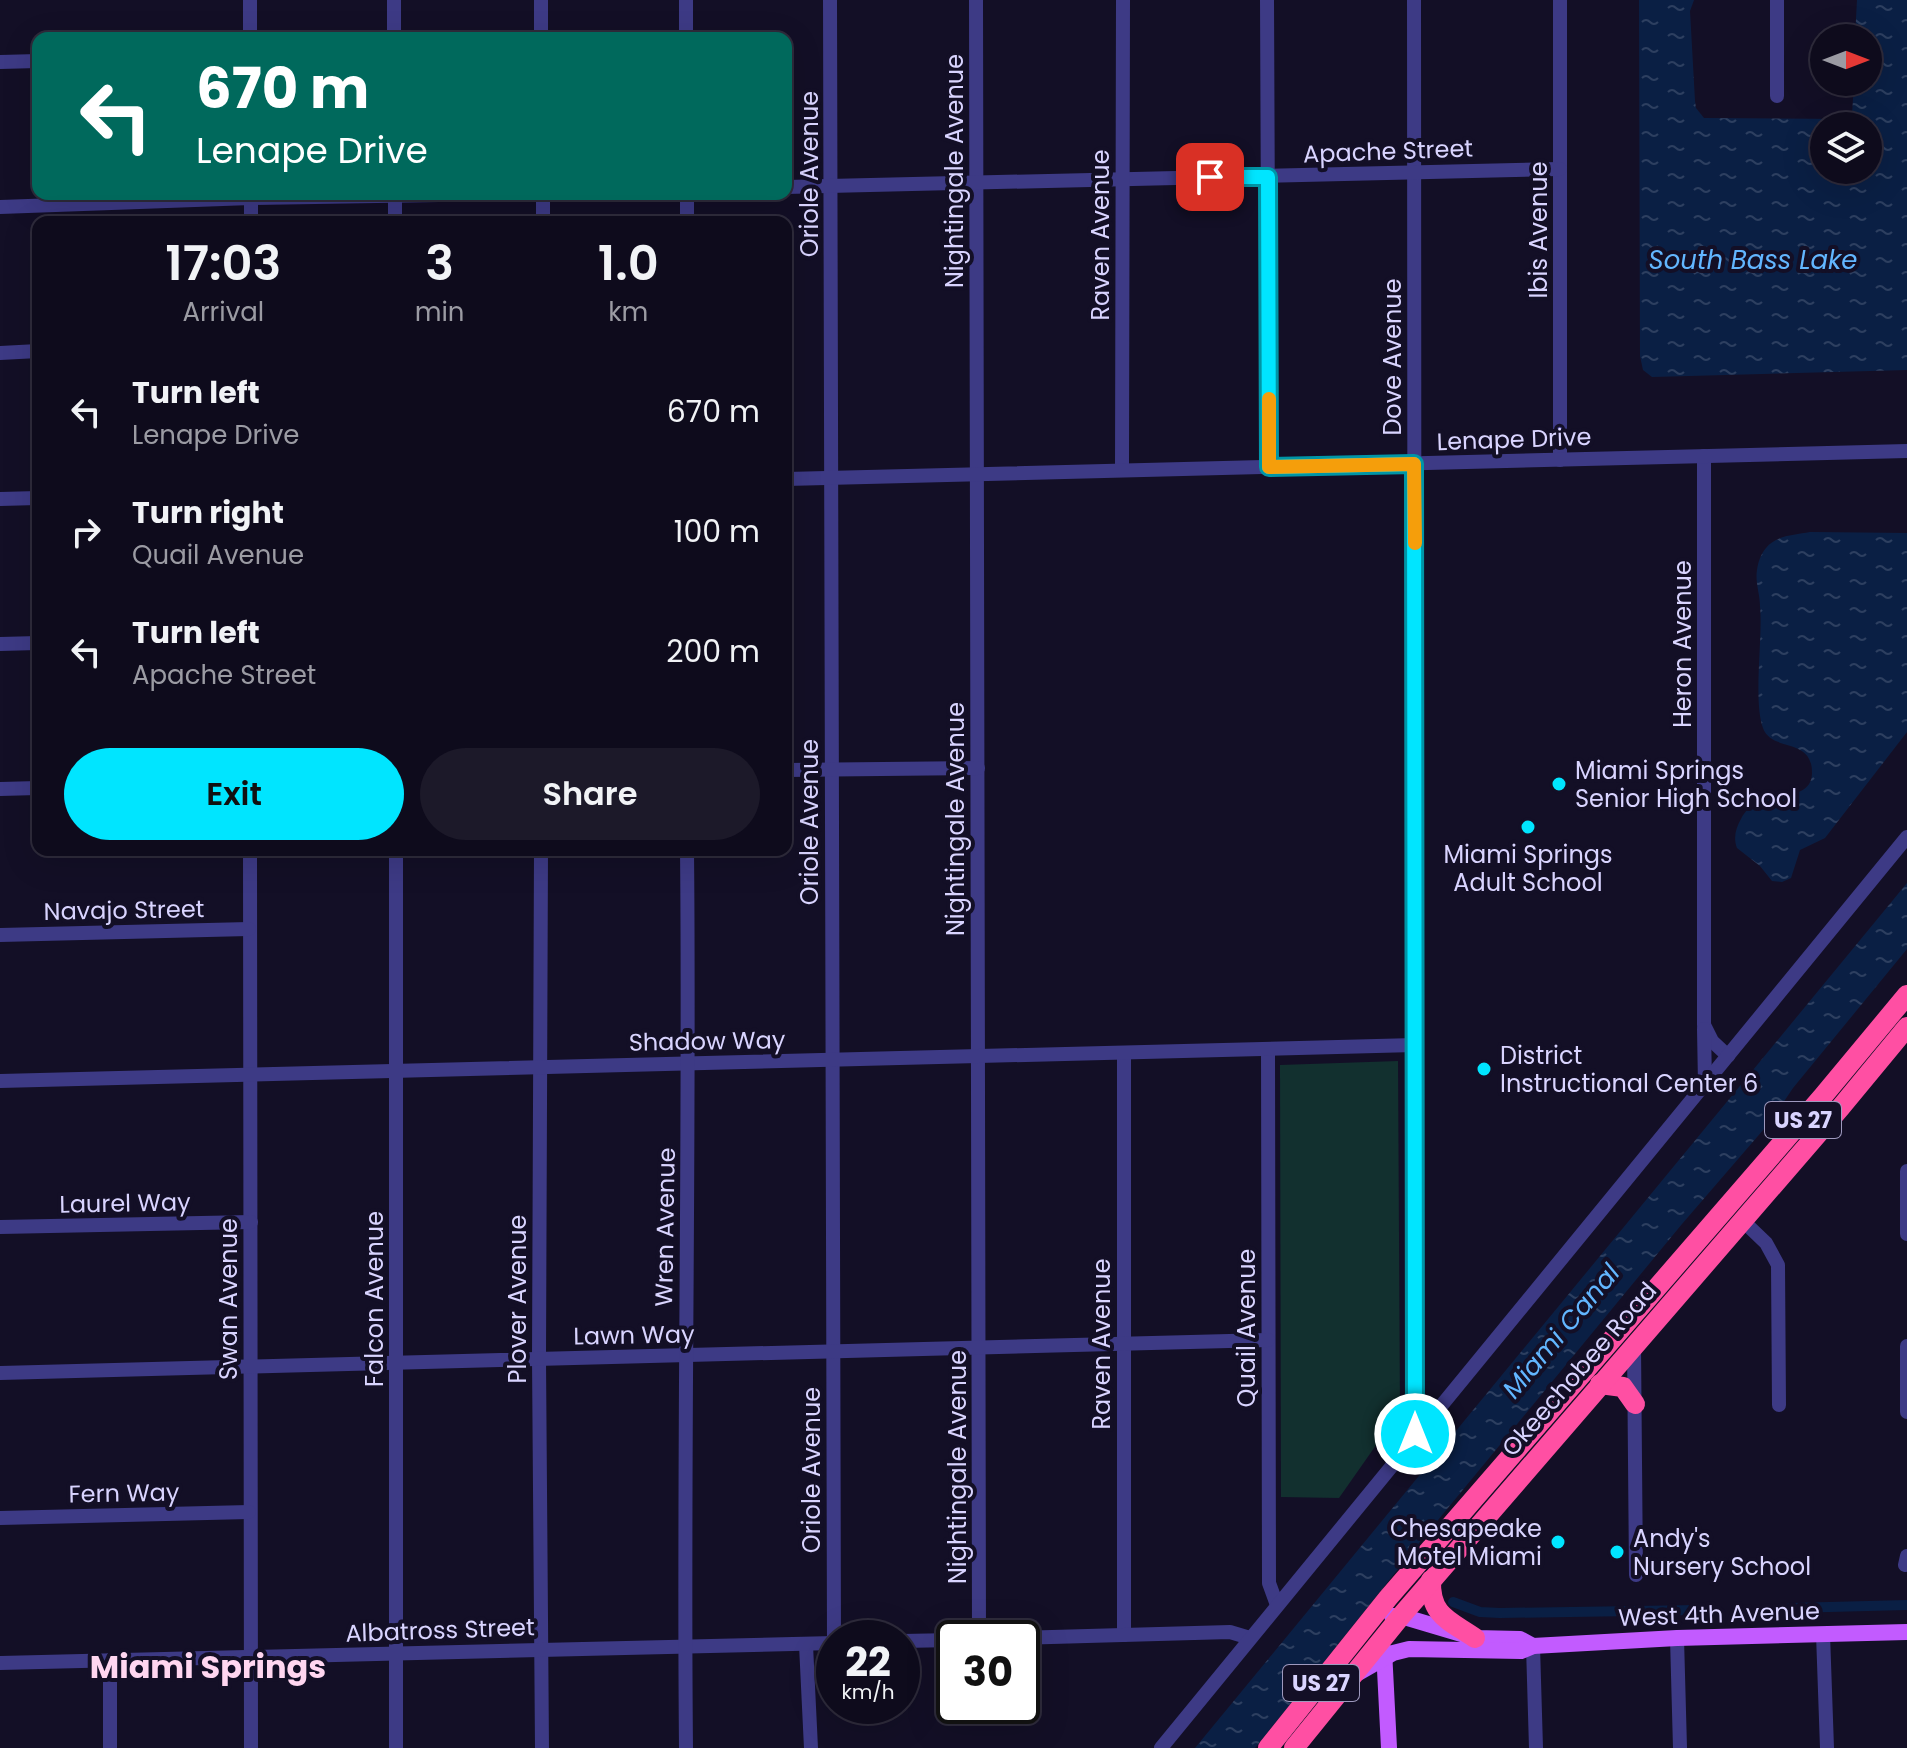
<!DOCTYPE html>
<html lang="en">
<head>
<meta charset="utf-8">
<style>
	body { margin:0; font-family:Poppins,sans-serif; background:#1c1929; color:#f1f3f6; height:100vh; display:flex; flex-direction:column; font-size:30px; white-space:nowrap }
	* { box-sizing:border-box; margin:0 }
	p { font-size:26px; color:#9b9ba3 }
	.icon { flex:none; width:44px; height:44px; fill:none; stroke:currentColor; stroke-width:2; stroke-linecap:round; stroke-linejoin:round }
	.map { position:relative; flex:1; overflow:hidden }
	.details { position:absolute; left:32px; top:216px; width:760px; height:640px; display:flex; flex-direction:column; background:#0e0b1c; border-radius:16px; box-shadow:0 8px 32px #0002,0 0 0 2px #2e2b3b }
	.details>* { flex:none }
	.guide { position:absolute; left:32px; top:32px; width:760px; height:168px; border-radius:16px; box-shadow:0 8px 32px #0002,0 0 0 2px #2e2b3b; background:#00695c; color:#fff; overflow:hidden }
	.needle { width:52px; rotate:90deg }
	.buttons { position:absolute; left:1810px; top:24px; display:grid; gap:16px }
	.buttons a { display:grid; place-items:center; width:72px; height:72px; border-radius:50%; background:#0e0b1c; box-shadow:0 8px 32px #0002,0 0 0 2px #2e2b3b; font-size:40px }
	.speed { position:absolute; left:816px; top:1620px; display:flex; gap:16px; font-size:40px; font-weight:700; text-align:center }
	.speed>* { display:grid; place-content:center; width:104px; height:104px; border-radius:50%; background:#0e0b1c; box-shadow:0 8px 32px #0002,0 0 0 2px #2e2b3b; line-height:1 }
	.speed small { font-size:20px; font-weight:400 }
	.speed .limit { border:4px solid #111; border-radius:12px; background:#fff; color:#111 }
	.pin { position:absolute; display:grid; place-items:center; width:68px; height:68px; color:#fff; margin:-34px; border-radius:16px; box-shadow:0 4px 12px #0006 }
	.me { position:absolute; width:88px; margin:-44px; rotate:0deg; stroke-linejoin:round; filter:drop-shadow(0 0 6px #0008) }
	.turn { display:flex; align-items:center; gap:28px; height:168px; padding:0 32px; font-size:36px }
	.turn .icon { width:104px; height:104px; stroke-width:2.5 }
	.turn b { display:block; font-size:56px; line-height:68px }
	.eta { display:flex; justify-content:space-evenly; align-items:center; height:136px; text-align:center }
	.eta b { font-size:48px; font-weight:600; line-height:56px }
	.primary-button { display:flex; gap:16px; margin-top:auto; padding:16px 32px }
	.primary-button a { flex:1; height:92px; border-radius:48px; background:#00e5ff; color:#111; font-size:32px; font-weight:600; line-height:92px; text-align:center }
	.primary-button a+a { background:#1c1929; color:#f1f3f6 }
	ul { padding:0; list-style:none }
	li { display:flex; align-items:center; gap:24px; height:120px; padding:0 32px }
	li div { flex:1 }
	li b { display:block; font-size:30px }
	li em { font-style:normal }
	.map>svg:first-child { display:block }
	.park { fill:#12302f }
	.water { fill:url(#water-ripples); fill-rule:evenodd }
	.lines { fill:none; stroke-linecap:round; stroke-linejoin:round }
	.canal { stroke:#0a1f44; stroke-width:10 }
	.minor { stroke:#3d3a85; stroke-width:14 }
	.major { stroke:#c25bff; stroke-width:16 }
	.highway { stroke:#ff4fa3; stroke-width:20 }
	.route-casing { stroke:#0095a6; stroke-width:20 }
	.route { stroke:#00e5ff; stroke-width:14 }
	.slow { stroke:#f59e0b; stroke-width:14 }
	.poi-dot { fill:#00e5ff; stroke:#130f26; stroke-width:3 }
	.labels { text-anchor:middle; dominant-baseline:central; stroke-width:8; stroke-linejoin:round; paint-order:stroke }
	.shield { fill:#130f26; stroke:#9e99be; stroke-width:2 }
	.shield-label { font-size:22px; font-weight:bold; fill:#d9d4ff }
	.street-label { font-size:24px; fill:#d9d4ff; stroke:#130f26 }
	.poi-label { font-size:24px; fill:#d9d4ff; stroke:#130f26; text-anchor:start }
	.water-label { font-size:26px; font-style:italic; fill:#62b6ff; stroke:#130f26 }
	.district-label { font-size:32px; font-weight:bold; fill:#ffd6f0; stroke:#130f26 }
</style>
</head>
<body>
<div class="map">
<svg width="1907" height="1748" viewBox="0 0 1907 1748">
	<defs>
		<pattern id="water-ripples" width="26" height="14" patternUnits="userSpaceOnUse" patternTransform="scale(2)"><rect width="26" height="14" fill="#0a1f44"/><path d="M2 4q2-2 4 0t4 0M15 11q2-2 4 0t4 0" fill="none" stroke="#2d3f60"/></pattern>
	</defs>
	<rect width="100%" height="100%" fill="#130f26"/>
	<polygon class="park" points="1398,1061 1400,1411 1339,1498 1281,1497 1280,1065"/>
	<g class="water">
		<path d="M 1639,0 L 1694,0 L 1690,11 L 1695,101 L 1696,108 L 1704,118 L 1844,119 L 1852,115 L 1854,82 L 1868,82 L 1868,38 L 1855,38 L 1857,0 L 1907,0 L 1907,370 L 1652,377 L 1643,370 L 1640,356 ZM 1824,126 L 1868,126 L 1868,170 L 1824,170 Z"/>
		<path d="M 1810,532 L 1907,533 L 1907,732 L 1825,838 L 1800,850 L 1791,878 L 1782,882 L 1772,881 L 1760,866 L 1737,848 C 1733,837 1736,828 1741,819 C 1758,785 1810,807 1812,774 C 1813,736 1772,753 1763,728 C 1753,701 1763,638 1760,606 C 1760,594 1755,583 1757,570 C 1758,562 1761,554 1766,548 C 1776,535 1795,535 1810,532 Z"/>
		<polygon points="1907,883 1907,949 1793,1088 1770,1122 1682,1224 1410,1554 1255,1748 1195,1748"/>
	</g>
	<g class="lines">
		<g class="canal">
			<polyline points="1453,1602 1480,1612 1500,1613 1698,1610"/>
			<polyline points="1790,1608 1907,1605"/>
		</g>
		<g class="minor">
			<polyline points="250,0 250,38"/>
			<polyline points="394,0 394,38"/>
			<polyline points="541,0 541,38"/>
			<polyline points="686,0 686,38"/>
			<path d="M 830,0 C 832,548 830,1096 834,1643"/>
			<polyline points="976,0 979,1638"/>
			<polyline points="1267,0 1269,467"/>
			<polyline points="1414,0 1415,1434"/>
			<polyline points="1560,0 1560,460"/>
			<polyline points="1777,0 1777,96"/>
			<polyline points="0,62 38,61"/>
			<polyline points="786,187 1560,169"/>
			<polyline points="395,194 395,222"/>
			<polyline points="0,207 251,198 501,194"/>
			<polyline points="251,222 251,194"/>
			<polyline points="543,222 543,194"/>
			<polyline points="687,222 687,194"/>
			<polyline points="0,353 38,351"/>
			<polyline points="1704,456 1704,1025 1712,1041 1728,1056"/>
			<polyline points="1122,469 1123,0"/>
			<polyline points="786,479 1907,451"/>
			<polyline points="0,499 38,498"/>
			<polyline points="0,644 38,643"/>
			<polyline points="786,770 978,768"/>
			<polyline points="0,789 38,788"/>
			<polyline points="250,850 251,1748"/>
			<polyline points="541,850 539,1359 542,1748"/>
			<polyline points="0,935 249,929"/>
			<polyline points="1704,1029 1705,1084"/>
			<polyline points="1268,1050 1269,1583 1277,1605"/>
			<polyline points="1124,1053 1124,1635"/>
			<polyline points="0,1081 1415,1045"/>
			<polyline points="1907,1171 1907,1234"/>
			<polyline points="1742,1220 1766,1243 1778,1265 1779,1405"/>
			<polyline points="0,1227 251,1222"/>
			<polyline points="1634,1345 1636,1575"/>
			<polyline points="1907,1346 1907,1412"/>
			<polyline points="0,1373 1268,1340"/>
			<polyline points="0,1518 249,1512"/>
			<polyline points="1905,1565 1907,1556"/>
			<polyline points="1823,1634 1827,1748"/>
			<polyline points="1015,1638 1230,1632 1250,1638"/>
			<polyline points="1677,1638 1680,1748"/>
			<polyline points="902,1641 954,1640"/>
			<polyline points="806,1645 811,1748"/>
			<polyline points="1533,1646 1536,1748"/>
			<polyline points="0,1663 834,1643"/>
			<polyline points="110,1748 110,1660"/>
			<polyline points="396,1748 396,850"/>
			<path d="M 686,1748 C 683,1449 690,1149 687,850"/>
			<polyline points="1161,1748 1907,837"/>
		</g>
		<g class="major">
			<polyline points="1392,1616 1401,1616 1475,1638 1520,1639 1533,1646"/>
			<polyline points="1384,1650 1389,1748"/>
			<polyline points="1358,1673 1393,1653 1409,1649 1521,1651 1533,1646 1677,1638 1907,1632"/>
		</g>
		<g class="highway">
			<polyline points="1600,1384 1623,1387 1635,1404"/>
			<path d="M 1431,1580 C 1430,1616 1449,1620 1475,1638"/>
			<polyline points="1268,1748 1388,1598 1823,1096 1907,995"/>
			<polyline points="1294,1748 1401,1616 1841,1107 1907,1027"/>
		</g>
	</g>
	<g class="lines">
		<g class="route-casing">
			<polyline id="route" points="1210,177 1268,177 1269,467 1414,464 1415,1434"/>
		</g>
		<use href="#route" class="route"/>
		<polyline class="slow" points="1269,399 1269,467 1414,464 1415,543"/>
	</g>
	<g class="poi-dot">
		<circle cx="1559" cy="784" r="8"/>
		<circle cx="1528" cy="827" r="8"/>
		<circle cx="1484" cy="1069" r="8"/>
		<circle cx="1558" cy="1542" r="8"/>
		<circle cx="1617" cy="1552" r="8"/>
	</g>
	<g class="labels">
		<g class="shield">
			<rect x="1765" y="1102" width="76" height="36" rx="6"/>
			<rect x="1283" y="1665" width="76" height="36" rx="6"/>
		</g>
		<g class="shield-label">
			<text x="1803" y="1120">US 27</text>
			<text x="1321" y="1683">US 27</text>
		</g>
		<g class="street-label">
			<text transform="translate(1388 151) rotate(-2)">Apache Street</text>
			<text transform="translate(954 171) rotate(-90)">Nightingale Avenue</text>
			<text transform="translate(809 174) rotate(-90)">Oriole Avenue</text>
			<text transform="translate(1538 230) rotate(-90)">Ibis Avenue</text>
			<text transform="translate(1100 235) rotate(-90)">Raven Avenue</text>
			<text transform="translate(1392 357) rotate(-90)">Dove Avenue</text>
			<text transform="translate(1514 439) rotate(-2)">Lenape Drive</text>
			<text transform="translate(1682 644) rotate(-90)">Heron Avenue</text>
			<text transform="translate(955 819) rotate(-90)">Nightingale Avenue</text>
			<text transform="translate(809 822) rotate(-90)">Oriole Avenue</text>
			<text transform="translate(124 910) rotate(-1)">Navajo Street</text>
			<text transform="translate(707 1041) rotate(-1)">Shadow Way</text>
			<text transform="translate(125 1203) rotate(-1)">Laurel Way</text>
			<text transform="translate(665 1227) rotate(-89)">Wren Avenue</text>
			<text transform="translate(228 1299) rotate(-90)">Swan Avenue</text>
			<text transform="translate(374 1299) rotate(-90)">Falcon Avenue</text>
			<text transform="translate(517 1299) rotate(-90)">Plover Avenue</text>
			<text transform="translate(1246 1328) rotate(-90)">Quail Avenue</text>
			<text transform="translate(634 1335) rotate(-1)">Lawn Way</text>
			<text transform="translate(1101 1344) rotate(-90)">Raven Avenue</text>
			<text transform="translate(1579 1369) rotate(-49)">Okeechobee Road</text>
			<text transform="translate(957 1467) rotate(-90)">Nightingale Avenue</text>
			<text transform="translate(811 1470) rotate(-90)">Oriole Avenue</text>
			<text transform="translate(124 1493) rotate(-1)">Fern Way</text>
			<text transform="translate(1719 1614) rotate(-2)">West 4th Avenue</text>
			<text transform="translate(440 1630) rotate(-2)">Albatross Street</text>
		</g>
		<g class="poi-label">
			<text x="1575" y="770">Miami Springs<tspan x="1575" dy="28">Senior High School</tspan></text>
			<text x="1528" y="854" text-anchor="middle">Miami Springs<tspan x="1528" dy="28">Adult School</tspan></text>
			<text x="1500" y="1055">District<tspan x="1500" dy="28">Instructional Center 6</tspan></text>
			<text x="1542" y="1528" text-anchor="end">Chesapeake<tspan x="1542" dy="28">Motel Miami</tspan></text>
			<text x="1633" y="1538">Andy's<tspan x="1633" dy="28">Nursery School</tspan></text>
		</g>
		<g class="water-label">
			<text x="1753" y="260">South Bass Lake</text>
			<text transform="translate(1561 1331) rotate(-50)">Miami Canal</text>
		</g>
		<g class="district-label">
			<text x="208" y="1666">Miami Springs</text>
		</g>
	</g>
</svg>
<div class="buttons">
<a><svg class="needle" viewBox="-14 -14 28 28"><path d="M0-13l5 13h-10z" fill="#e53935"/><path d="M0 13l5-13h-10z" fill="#9b9ba3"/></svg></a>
<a><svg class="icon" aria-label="layers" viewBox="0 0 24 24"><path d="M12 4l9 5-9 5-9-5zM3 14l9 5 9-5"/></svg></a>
</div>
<div class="speed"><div>22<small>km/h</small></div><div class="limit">30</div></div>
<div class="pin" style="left:1210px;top:177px;background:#d93025"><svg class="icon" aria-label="arrive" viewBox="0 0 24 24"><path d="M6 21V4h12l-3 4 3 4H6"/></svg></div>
<svg class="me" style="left:1415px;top:1434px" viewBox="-20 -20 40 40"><circle r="17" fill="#00e5ff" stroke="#fff" stroke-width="3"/><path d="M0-11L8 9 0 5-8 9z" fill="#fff"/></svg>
<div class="guide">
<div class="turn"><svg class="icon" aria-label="left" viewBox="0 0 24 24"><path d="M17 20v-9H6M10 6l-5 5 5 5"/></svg><div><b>670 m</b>Lenape Drive</div></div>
</div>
<section class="details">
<div class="eta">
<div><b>17:03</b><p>Arrival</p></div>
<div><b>3</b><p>min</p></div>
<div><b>1.0</b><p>km</p></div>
</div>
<ul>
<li><svg class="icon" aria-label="left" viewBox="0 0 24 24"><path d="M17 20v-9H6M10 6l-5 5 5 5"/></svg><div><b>Turn left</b><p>Lenape Drive</p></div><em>670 m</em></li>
<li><svg class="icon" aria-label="right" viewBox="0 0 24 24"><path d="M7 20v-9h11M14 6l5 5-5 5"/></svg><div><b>Turn right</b><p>Quail Avenue</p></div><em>100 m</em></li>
<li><svg class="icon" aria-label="left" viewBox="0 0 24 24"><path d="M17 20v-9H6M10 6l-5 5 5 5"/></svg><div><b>Turn left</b><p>Apache Street</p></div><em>200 m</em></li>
</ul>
<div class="primary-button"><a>Exit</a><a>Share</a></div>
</section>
</div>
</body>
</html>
